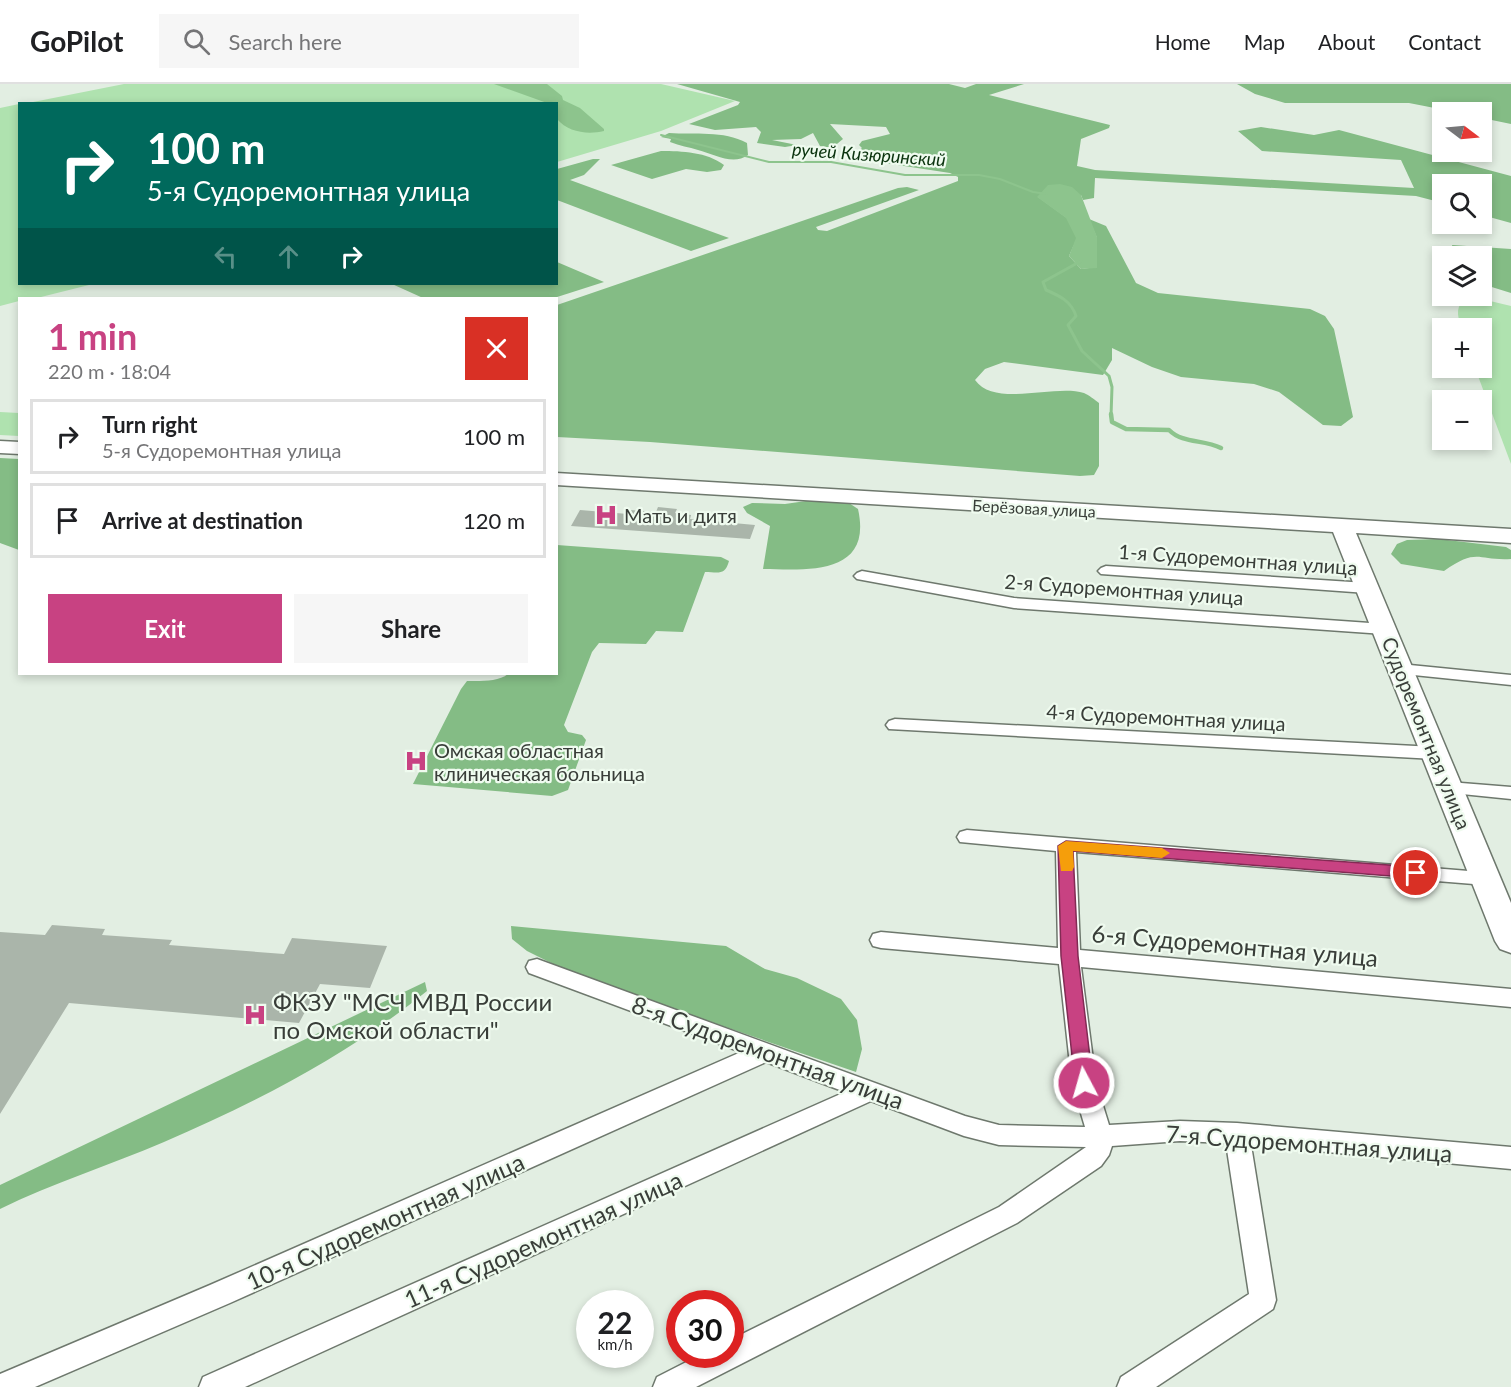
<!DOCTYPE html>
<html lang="en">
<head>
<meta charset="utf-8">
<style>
	body { margin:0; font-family:Lato,sans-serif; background:#f6f6f6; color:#202124; height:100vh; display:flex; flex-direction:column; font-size:22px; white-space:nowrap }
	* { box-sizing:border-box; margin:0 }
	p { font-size:20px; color:#757577 }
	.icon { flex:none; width:33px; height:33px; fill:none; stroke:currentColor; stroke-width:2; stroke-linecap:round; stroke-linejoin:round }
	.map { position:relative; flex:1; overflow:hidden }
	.side { position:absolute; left:18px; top:213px; width:540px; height:378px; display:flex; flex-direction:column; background:#fff; border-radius:0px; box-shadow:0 3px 9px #0003 }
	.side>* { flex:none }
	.top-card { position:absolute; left:18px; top:18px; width:540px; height:183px; border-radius:0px; box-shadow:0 3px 9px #0003; background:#00695c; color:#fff; overflow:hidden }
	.needle { width:39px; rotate:106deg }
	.controls { position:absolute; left:1432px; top:18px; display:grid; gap:12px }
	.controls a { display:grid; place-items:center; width:60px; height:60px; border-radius:0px; background:#fff; box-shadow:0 3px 9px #0003; font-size:30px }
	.speed { position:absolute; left:576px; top:1206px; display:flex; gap:12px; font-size:30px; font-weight:700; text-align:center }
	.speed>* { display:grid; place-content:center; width:78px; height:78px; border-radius:50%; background:#fff; box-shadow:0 3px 9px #0003; line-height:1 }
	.speed small { font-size:15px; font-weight:400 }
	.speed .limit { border:9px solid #d22; background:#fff; color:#111 }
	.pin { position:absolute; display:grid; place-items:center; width:51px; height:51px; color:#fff; margin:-26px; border:3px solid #fff; border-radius:50%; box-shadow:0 2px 6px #0007 }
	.me { position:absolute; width:66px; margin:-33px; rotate:354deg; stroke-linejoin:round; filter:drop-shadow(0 0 4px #0008) }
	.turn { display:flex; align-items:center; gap:21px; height:126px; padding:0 30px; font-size:27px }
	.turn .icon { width:78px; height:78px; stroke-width:2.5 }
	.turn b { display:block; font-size:42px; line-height:51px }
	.lanes { display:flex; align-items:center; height:57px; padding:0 30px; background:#0003; justify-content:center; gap:30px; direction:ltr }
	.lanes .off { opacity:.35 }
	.round { display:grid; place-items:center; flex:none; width:63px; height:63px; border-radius:0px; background:#f6f6f6 }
	.summary { display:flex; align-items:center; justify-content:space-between; height:102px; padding:0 30px }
	h1 { font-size:36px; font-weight:700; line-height:45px; color:#c84282 }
	.button { display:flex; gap:12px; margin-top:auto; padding:12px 30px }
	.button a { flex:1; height:69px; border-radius:0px; background:#c84282; color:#fff; font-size:24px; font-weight:700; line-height:69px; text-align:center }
	.button a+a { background:#f6f6f6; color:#202124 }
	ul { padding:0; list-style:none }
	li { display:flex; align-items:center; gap:18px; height:75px; margin:0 12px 9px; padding:0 18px; border:3px solid #e0e0e0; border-radius:0px }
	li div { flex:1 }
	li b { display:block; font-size:22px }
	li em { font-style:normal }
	header { display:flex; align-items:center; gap:36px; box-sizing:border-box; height:84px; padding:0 30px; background:#fff; border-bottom:2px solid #e0e0e0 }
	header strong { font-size:28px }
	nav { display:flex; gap:33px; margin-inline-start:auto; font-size:21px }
	.search { width:420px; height:54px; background:#f6f6f6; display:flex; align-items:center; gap:15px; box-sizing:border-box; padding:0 21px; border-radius:0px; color:#757577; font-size:22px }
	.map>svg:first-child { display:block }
	.green { fill:#afe2af }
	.forest { fill:#84bc85 }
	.water { fill:#8dc48d }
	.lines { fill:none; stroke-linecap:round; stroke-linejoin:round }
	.stream-far2 { stroke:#8dc48d; stroke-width:2 }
	.stream-far1 { stroke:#8dc48d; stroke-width:3 }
	.stream { stroke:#8dc48d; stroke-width:4.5 }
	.building { fill:#aab5aa }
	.street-casing { stroke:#6e786d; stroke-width:3 }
	.secondary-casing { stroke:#6e786d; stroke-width:3 }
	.street { fill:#fff; fill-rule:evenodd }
	.secondary { fill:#fff; fill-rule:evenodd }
	.route { fill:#c84282; stroke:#822b54; stroke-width:1.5 }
	.slow { fill:#f59e0b }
	.labels { text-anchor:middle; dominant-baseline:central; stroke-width:4.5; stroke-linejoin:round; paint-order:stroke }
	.far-street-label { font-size:16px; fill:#393e39; stroke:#effbef }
	.far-water-label { font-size:18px; font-style:italic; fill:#0a330e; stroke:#effbef }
	.poi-label { font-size:20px; fill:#393e39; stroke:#effbef; text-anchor:start }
	.street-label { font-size:20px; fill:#393e39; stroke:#effbef }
	.near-street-label { font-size:24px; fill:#393e39; stroke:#effbef }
	.near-poi-label { font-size:24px; fill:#393e39; stroke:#effbef; text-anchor:start }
</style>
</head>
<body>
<header>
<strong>GoPilot</strong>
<div class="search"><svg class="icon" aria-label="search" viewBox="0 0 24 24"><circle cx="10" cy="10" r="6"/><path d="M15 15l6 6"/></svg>Search here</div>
<nav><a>Home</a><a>Map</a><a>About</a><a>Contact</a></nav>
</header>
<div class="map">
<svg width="1511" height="1303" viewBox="0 0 1511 1303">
	<rect width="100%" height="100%" fill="#e2eee2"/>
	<g class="green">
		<polygon points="124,0 661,0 735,17 661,47 557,78 556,20 23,20"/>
		<polygon points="19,20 20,200 93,200 37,214 20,214 19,217 0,222 0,24"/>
		<path d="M 1463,216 L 1490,217 L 1511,222 L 1511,380 L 1475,284 L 1482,284 L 1482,244 L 1462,244 C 1458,233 1455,226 1463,216 Z"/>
		<polygon points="0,328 19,329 19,352 0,351"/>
	</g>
	<g class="forest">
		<path d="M 677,0 L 949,0 L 965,4 L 976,0 L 1024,0 L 989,11 L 1110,41 L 1109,44 L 1081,55 L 1077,82 L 1095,86 L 1414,104 L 1401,76 L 1262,67 L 1238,47 L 1261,43 L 1314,51 L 1339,46 L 1511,92 L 1511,139 L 1482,131 L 1482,100 L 1443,100 L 1443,119 L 1416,112 L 1095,94 L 1094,114 L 1083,116 L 1081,111 L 1038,113 L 1067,134 L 1077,154 L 1069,172 L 1081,185 L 1097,183 L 1097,154 L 1089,135 L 1106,142 L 1136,199 L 1158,209 L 1310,225 L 1325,232 L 1334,245 L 1353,333 L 1341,342 L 1323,341 L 1279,308 L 1254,300 L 1181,293 L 1152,283 L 1112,264 L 1112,276 L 1103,291 L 1004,278 L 985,285 L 975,296 C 995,324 1054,300 1084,309 C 1089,311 1095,316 1099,319 L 1099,382 L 1094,391 L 1080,392 L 650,358 L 557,353 L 557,221 L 898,104 L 907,103 L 919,106 L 816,143 L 818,146 L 827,147 L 958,97 L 958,93 L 950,89 L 865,76 L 840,68 L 849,65 L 858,67 L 862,64 L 859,61 L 862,57 L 890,50 L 886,43 L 830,40 L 843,55 L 832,64 L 820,62 L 813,49 L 801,55 L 772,56 L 797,61 L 785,63 L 757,59 L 761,48 L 756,43 L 715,46 L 689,40 L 738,21 L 740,18 Z"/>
		<polygon points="1237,0 1511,0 1511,40 1482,34 1482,28 1455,28 1409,19 1285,19 1255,10"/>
		<path d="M 669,49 C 695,51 723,46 747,59 L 748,71 C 733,82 714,70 698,66 C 689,63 680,62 670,58 L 671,55 L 661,53 Z"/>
		<path d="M 661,67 C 682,67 707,68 724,81 L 721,86 L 707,88 L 686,85 L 652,95 L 611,81 Z"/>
		<polygon points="593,75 600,75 584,91 570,96 729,154 691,167 557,116 557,85"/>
		<polygon points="1452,161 1511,165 1511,209 1482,200 1482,172 1455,172"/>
		<polygon points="557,178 604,198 554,214 423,214 392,200 556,200"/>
		<polygon points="0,374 19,375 19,466 0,459"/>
		<path d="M 813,416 L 846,417 L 858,425 C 873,492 807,486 763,485 L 770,442 L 747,429 L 743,423 L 752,419 L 785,420 Z"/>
		<path d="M 1439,455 L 1506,463 L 1511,466 L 1511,475 C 1477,477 1478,463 1444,487 L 1401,480 L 1391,470 L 1397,460 L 1407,456 Z"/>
		<path d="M 557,461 L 721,473 L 729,477 C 725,492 718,488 705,488 L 683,548 L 656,547 L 646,560 L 599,559 L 592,568 L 564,641 L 568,648 L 582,651 L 586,656 L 568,706 L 552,712 L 413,700 L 461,605 L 467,597 C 480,597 498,598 508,590 L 556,590 Z"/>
		<polygon points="511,842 726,862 765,885 797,894 841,915 857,936 862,965 856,988 577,892 527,867 512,855"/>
		<path d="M 425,898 L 427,907 C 348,971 257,1018 164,1058 C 110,1081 53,1099 0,1125 L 0,1101 Z"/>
	</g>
	<g class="water">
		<path d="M 494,0 L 547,0 L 562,12 L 563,16 L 580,24 L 604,45 L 604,47 C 587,51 568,48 557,35 L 556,20 L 547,19 Z"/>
		<polygon points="1060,100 1072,103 1081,111 1097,153 1097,184 1081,185 1069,172 1076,154 1066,134 1037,113 1048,101"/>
	</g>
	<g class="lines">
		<polyline class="stream-far2" points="661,51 769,78 831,78 905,91 979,91 1000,95 1033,108 1047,110"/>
		<path class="stream-far1" d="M 1081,177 L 1043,198 L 1046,206 C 1060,212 1071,217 1076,232 L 1068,241 L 1082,267 L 1109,292 L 1112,303 L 1111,332"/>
		<path class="stream" d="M 1111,330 L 1112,338 L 1126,345 L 1169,346 C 1183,360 1203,355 1221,364"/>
	</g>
	<g class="building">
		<polygon points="658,423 677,425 675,429 691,431 690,435 755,441 750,455 571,442 580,426 628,430 630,426 656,428"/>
		<polygon points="52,841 105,845 102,851 172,856 169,861 284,870 292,854 387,862 370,904 320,900 299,939 69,919 0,1030 0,848 45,851"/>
	</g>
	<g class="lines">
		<g class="street-casing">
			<g id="street">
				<polygon points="1106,482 1367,499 1375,504 1367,509 1101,490 1098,487 1101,484"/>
				<polygon points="862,487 1014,514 1384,540 1392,545 1384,550 1014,524 857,495 854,492 857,489"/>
				<polygon points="1400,580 1511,591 1511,601 1394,589 1392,585 1394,581"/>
				<polygon points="895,635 1435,663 1441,665 1444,669 1441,673 1435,675 889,645 886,641 889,637"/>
				<polygon points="1449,698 1511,703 1511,715 1442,708 1440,704 1442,700"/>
				<polygon points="967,746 1493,789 1496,794 1493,799 1486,801 1076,768 1080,866 1511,905 1511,923 1081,883 1096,999 1109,1041 1180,1037 1237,1039 1511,1063 1511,1085 1251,1061 1276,1216 1273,1225 1156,1303 1117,1303 1121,1293 1249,1210 1226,1059 1180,1057 1112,1062 1109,1071 1101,1082 1017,1139 696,1303 653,1303 657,1293 702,1270 730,1270 730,1256 999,1123 1086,1063 999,1061 964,1052 871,1017 245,1303 199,1303 203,1293 845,1008 766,978 230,1219 35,1303 0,1303 0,1290 210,1201 741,968 529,889 526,883 529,877 537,875 965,1032 999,1041 1085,1043 1072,999 1059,880 881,864 873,862 870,856 873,850 881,848 1058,864 1056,767 960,758 957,753 960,748"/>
			</g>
		</g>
		<g class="secondary-casing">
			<g id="secondary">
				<polygon points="0,357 20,358 20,370 0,369"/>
				<polygon points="556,389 1511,445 1511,459 1356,449 1511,819 1511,869 1500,865 1495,857 1333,448 556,401"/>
			</g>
		</g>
		<use href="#street" class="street"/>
		<use href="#secondary" class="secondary"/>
	</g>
	<polygon class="route" points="1066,757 1416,783 1421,785 1423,789 1421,793 1416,794 1073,767 1078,872 1093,999 1090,1004 1084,1006 1077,1004 1075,999 1061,872 1058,762"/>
	<polygon class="slow" points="1066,757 1162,764 1170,769 1162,774 1073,767 1074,783 1072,787 1061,787 1058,762"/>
	<defs>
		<g id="hospital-bare" transform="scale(1.8)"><path d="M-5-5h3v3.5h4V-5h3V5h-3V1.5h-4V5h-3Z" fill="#c84282" stroke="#effbef" stroke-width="2.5" paint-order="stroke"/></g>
	</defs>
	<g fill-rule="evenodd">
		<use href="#hospital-bare" x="606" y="431"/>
		<use href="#hospital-bare" x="416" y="677"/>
		<use href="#hospital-bare" x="255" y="931"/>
	</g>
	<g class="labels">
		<g class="far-street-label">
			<text transform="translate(1034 424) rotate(3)">Берёзовая улица</text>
		</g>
		<g class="far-water-label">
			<text transform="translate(869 70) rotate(4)">ручей Кизюринский</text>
		</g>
		<g class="poi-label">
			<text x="624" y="431">Мать и дитя</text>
			<text x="434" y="666">Омская областная<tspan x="434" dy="23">клиническая больница</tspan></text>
		</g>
		<g class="street-label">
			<text transform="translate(1238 475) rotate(4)">1-я Судоремонтная улица</text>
			<text transform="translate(1124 505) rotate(4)">2-я Судоремонтная улица</text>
			<text transform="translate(1166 633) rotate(3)">4-я Судоремонтная улица</text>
			<text transform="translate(1427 649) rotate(68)">Судоремонтная улица</text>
		</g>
		<g class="near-street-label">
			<text transform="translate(1235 861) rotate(5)">6-я Судоремонтная улица</text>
			<text transform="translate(768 968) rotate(20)">8-я Судоремонтная улица</text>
			<text transform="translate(1309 1059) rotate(4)">7-я Судоремонтная улица</text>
			<text transform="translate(385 1137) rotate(-24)">10-я Судоремонтная улица</text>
			<text transform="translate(543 1155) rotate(-24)">11-я Судоремонтная улица</text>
		</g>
		<g class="near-poi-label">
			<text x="273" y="917">ФКЗУ "МСЧ МВД России<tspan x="273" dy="28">по Омской области"</tspan></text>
		</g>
	</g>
</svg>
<div class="controls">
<a><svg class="needle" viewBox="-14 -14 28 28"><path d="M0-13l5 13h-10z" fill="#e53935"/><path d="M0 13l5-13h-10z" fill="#757577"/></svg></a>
<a><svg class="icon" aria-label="search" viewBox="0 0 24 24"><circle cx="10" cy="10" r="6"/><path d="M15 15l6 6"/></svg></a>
<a><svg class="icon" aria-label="layers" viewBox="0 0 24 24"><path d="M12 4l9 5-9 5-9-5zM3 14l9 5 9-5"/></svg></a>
<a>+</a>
<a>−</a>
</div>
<div class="speed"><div>22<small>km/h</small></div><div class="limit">30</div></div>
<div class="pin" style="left:1416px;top:789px;background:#d93025"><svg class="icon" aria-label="arrive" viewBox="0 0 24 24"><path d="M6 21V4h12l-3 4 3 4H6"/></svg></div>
<svg class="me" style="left:1084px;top:999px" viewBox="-20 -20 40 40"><circle r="17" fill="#c84282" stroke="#fff" stroke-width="3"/><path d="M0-11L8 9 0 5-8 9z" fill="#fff"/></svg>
<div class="top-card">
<div class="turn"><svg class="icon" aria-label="right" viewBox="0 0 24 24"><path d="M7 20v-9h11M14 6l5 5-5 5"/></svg><div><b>100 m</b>5-я Судоремонтная улица</div></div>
<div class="lanes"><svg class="icon off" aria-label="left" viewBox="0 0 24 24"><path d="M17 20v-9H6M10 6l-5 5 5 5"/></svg><svg class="icon off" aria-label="ahead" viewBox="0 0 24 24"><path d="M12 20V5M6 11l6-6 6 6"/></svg><svg class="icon" aria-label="right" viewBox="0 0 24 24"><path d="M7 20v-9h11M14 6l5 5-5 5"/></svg></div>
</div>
<section class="side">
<div class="summary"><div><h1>1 min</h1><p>220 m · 18:04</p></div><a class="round" style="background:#d93025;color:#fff"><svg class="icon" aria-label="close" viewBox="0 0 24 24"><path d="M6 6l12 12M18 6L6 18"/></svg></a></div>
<ul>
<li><svg class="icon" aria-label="right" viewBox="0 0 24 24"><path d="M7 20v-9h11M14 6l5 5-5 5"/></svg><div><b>Turn right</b><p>5-я Судоремонтная улица</p></div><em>100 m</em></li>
<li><svg class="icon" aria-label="arrive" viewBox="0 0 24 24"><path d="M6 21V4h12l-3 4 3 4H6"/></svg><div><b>Arrive at destination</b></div><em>120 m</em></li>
</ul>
<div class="button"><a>Exit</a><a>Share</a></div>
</section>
</div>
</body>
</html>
